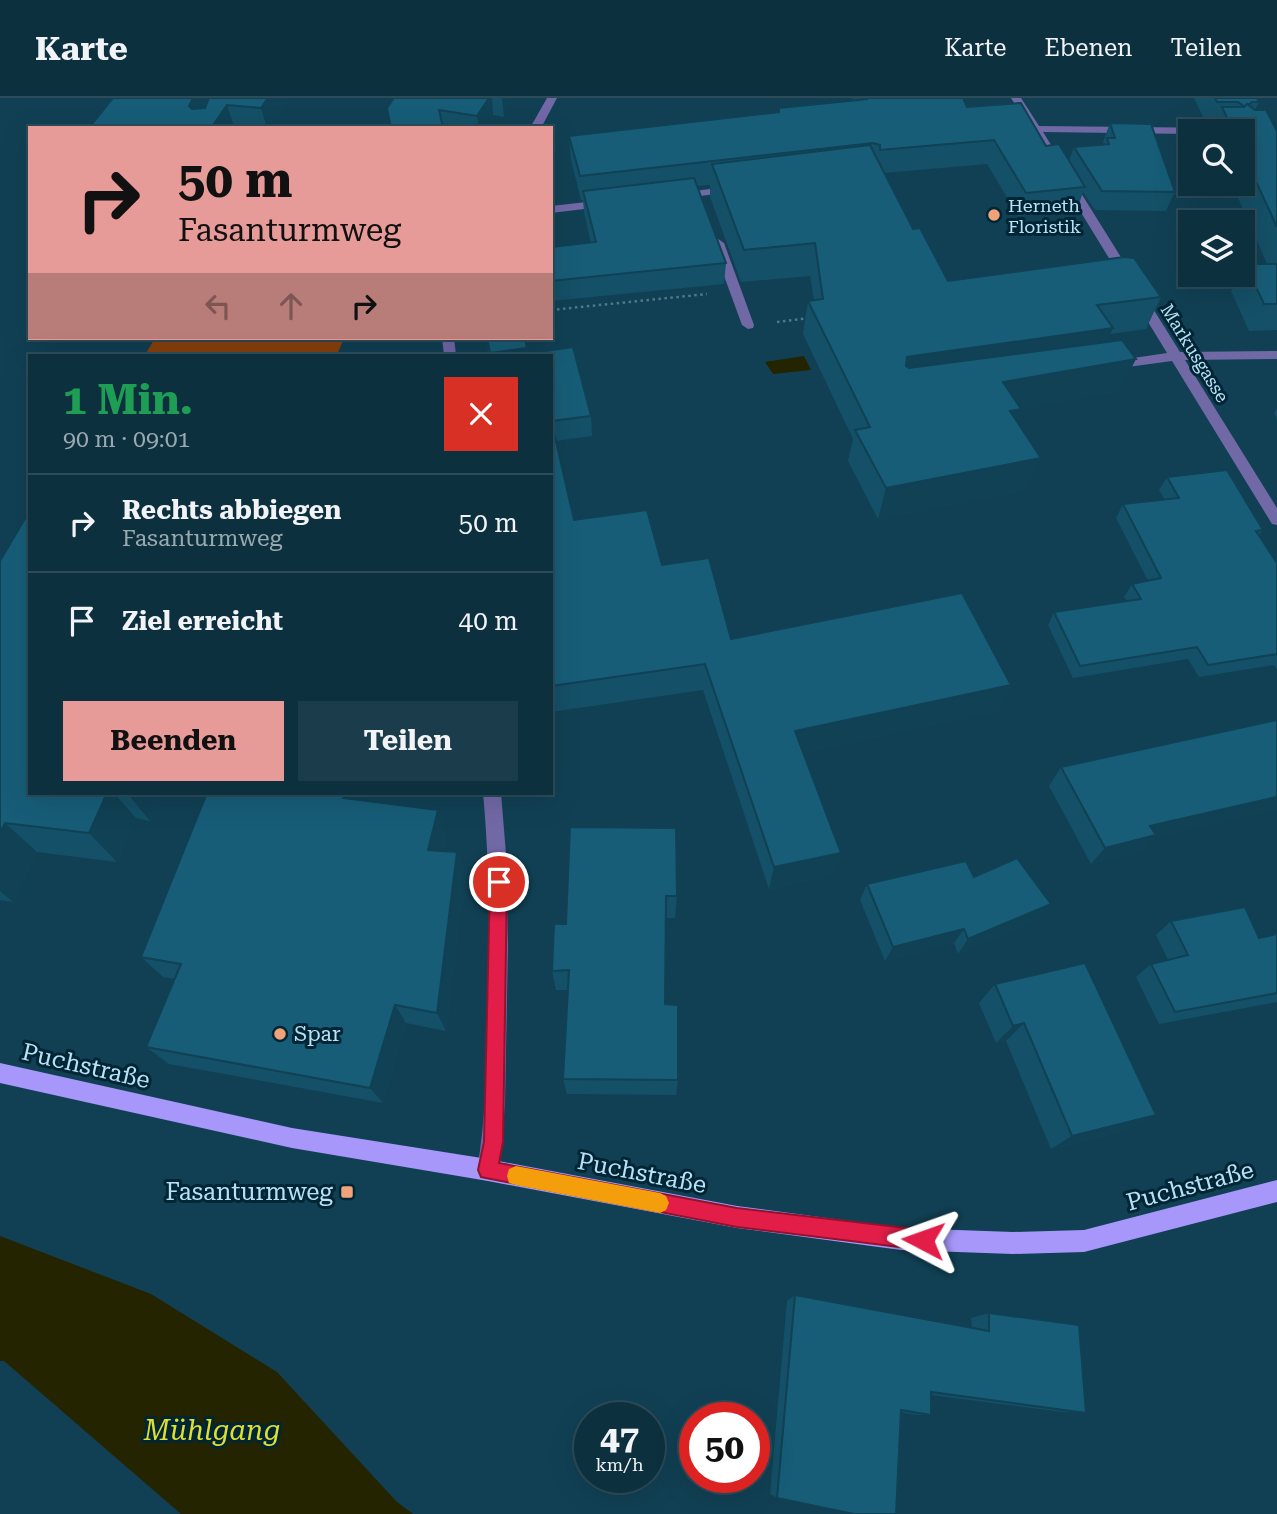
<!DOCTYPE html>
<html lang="de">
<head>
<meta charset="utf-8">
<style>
	body { margin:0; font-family:"Roboto Serif",serif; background:#1b3c4a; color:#f1f3f6; height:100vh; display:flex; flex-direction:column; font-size:26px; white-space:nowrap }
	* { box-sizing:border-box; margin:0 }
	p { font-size:23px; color:#9aa9b0 }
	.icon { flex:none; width:38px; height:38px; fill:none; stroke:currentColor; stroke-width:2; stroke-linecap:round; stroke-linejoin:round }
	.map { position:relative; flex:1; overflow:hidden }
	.side { position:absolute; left:28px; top:256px; width:525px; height:441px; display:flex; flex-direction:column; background:#0d303f; border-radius:0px; box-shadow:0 7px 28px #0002,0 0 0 2px #2d4b59 }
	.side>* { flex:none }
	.banner { position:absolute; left:28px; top:28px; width:525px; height:214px; border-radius:0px; box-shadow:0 7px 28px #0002,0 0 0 2px #2d4b59; background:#e69b98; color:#111; overflow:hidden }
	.tools { position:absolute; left:1178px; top:21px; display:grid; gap:14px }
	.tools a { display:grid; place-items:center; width:77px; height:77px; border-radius:0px; background:#0d303f; box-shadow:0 7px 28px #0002,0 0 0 2px #2d4b59; font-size:35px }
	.speed { position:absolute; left:574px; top:1304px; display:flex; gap:14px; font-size:35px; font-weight:700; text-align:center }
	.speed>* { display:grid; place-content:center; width:91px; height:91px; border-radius:50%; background:#0d303f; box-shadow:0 7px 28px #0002,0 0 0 2px #2d4b59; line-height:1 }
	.speed small { font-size:18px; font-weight:400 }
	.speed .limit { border:10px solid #d22; background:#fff; color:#111 }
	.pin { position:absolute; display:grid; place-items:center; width:60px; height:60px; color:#fff; margin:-30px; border:4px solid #fff; border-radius:50%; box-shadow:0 2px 7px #0007 }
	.me { position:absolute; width:77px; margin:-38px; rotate:274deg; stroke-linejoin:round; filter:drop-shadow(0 0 5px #0008) }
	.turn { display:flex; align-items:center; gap:24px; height:147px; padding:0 35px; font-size:32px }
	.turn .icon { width:91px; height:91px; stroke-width:2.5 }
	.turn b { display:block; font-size:49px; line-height:60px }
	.lanes { display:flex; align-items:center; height:66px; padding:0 35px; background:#0003; justify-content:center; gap:35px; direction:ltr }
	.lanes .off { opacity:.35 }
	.round { display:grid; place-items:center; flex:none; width:74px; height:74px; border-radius:0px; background:#1b3c4a }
	.headline { display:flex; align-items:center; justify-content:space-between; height:119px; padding:0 35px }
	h1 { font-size:42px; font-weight:700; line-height:52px; color:#1e9e55 }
	.action { display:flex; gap:14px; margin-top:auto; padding:14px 35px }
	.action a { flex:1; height:80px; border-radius:0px; background:#e69b98; color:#111; font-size:28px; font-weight:700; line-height:80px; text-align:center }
	.action a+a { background:#1b3c4a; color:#f1f3f6 }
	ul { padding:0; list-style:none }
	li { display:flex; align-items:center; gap:21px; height:98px; padding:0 35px; border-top:2px solid #2d4b59 }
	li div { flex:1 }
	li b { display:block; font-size:26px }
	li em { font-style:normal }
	header { display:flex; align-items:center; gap:42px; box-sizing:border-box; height:98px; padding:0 35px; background:#0d303f; border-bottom:2px solid #2d4b59 }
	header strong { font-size:33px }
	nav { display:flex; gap:38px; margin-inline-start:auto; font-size:24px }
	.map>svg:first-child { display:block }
	.green { fill:#8b410c }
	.water { fill:#252400 }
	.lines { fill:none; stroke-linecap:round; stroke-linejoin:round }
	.path { stroke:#4c798d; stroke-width:2.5; stroke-dasharray:2.5 3.5; stroke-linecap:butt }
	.minor { fill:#7168a6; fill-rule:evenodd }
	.major { fill:#a797fb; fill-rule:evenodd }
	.wall { fill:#145067 }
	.shaded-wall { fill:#104154 }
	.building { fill:#175d78; stroke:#104154; stroke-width:2 }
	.route { fill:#e11d48; stroke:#92132f; stroke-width:2 }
	.slow { fill:#f59e0b }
	.poi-dot { fill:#f0a378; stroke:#002635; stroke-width:2.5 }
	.labels { text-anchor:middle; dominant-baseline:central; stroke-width:6; stroke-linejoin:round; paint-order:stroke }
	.far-poi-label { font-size:18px; fill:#b9e0f4; stroke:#002635; text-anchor:start }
	.far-street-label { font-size:18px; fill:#b9e0f4; stroke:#002635 }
	.poi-label { font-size:21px; fill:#b9e0f4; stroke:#002635; text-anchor:start }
	.near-street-label { font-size:24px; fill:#b9e0f4; stroke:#002635 }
	.near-poi-label { font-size:24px; fill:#b9e0f4; stroke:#002635; text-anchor:end }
	.near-water-label { font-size:28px; font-style:italic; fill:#e0df30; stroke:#002635 }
</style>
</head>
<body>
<header>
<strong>Karte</strong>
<nav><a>Karte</a><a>Ebenen</a><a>Teilen</a></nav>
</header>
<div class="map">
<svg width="1277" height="1416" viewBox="0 0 1277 1416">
	<rect width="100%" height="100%" fill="#114054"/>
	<polygon class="green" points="155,240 344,240 337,257 145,257"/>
	<g class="water">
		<polygon points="804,258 811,272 773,276 765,264"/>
		<polygon points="0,1138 151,1196 277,1274 397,1404 413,1416 181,1416 4,1263 0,1263"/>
	</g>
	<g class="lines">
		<g class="path">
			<polyline points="551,212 707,196"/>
			<polyline points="777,224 810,220"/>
		</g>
		<g class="minor">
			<polygon points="547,0 557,0 541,30 530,30"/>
			<polygon points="1011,0 1021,0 1039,28 1227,30 1232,33 1190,33 1190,36 1043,34 1180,254 1277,253 1277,261 1185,262 1277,410 1277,427 1272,426 1172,263 1113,271 1106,267 1113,263 1167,255"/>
			<polygon points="734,88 740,91 738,93 678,101 672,98 678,95"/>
			<polygon points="605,102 611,106 609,108 551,115 551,108"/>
			<polygon points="718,141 724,145 754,227 753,230 748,231 742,227 712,145"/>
			<polygon points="442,240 454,240 456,257 444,257"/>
			<path d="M 483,695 L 501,695 L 506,756 L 508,848 L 505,1006 L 499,1072 L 495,1079 L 488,1083 L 481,1079 L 477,1072 C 486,1022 486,972 488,921 C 490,846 490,770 483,695 Z"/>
		</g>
		<polygon class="major" points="0,965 292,1030 488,1061 737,1108 901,1130 1013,1134 1084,1132 1277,1082 1277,1104 1084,1154 1013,1156 901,1152 737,1130 488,1083 292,1050 0,985"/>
	</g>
	<g class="wall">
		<polygon points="209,0 288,0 269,30 234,28 233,30 89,30 205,10"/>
		<polygon points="394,0 514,0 504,19 493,17 486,30 391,30"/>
		<polygon points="852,0 963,0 967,9 1046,48 1069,63 1074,49 1104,46 1103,44 1110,25 1175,94 1166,113 1095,112 1083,94 1077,112 1018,118 987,66 884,75 913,131 948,183 1161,199 1146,231 1110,236 1107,244 1120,293 1020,311 1016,323 1027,392 878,421 848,363 853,341 803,236 808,203 814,202 810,178 741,184 710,99 710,87 697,88 726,165 724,186 551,203 551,149 591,145 584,114 583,102 581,102 571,62 569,38 778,15 853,2"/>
		<polygon points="1194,0 1257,0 1259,4 1255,12 1277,33 1277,232 1249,233 1231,193 1240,177 1242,177 1242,171 1245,166 1267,166 1232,86 1242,86 1242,33 1211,33 1214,27 1207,27"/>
		<polygon points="486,240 525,240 528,256 573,249 591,318 592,338 556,343 574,422 647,412 662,467 709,460 731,541 962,495 1011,587 997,613 803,655 841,755 833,777 769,791 703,592 551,614 551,257 489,257"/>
		<polygon points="1277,311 1277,322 1274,315"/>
		<polygon points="1167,379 1263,432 1259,437 1277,465 1277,572 1274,567 1199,579 1188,561 1073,580 1048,527 1054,514 1127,503 1124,499 1132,486 1148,483 1116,420 1123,406 1165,402 1159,392"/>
		<polygon points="0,463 30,695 162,695 150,723 136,720 117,764 37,754 13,804 0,802"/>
		<polygon points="1061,669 1152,741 1141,754 1091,766 1049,688"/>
		<polygon points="362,702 438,712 446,736 442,753 457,754 465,778 446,933 406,925 383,1005 169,966 146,949 175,881 163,879 141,859"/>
		<polygon points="570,729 677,798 675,820 666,820 665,906 678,982 676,997 567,996 563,981 568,892 556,892 552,873 566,826"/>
		<polygon points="867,786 1051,806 1039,821 958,856 954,845 885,863 860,802"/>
		<polygon points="1171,823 1259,840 1277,836 1277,904 1159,926 1136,879 1151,866 1168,862 1156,837"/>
		<polygon points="995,886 1131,1031 1051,1051 1006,943 996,945 979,905"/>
		<polygon points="795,1197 972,1230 971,1220 989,1215 1086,1315 1063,1314 931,1297 931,1317 916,1317 900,1314 777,1400 770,1396 787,1203"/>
	</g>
	<g class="shaded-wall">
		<polygon points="193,0 209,0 197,29 189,8"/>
		<polygon points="268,0 288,0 269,30 267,30 261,10"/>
		<polygon points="489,0 492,0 493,17 486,30 479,30 477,18"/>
		<polygon points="502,0 514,0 504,19"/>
		<polygon points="227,7 234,28 233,30 211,30"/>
		<polygon points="1113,230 1099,262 899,292 907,259"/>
		<polygon points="527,250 528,257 490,257 490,255"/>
		<polygon points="1136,261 1120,293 992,316 1003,284"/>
		<polygon points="1021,311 1009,343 1010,313"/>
		<polygon points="1041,360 1027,392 878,421 886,390"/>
		<polygon points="1011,587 997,613 789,658 795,633"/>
		<polygon points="107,695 114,695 136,720 117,764 89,735"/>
		<polygon points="127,695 162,695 150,723"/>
		<polygon points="345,695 364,695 355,725 343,700"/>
		<polygon points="1277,699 1277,712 1152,741 1141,754 1091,766 1105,750 1150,728"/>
		<polygon points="438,712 446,736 436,775 428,752"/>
		<polygon points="5,725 37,754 13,804 0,793 0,735"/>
		<polygon points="457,754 465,778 446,933 437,915"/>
		<polygon points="841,755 833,777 769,791 774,769"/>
		<polygon points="1051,806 1039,821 958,856 968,841"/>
		<polygon points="964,831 954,845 885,863 893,849"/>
		<polygon points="395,907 406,925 383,1005 370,990"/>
		<polygon points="1024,925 1006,943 996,945 1013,928"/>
		<polygon points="1156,1017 1131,1031 1051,1051 1072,1038"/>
	</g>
	<g class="building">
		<polygon points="113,0 193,0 189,8 192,11 205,10 209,0 268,0 261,10 227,7 211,30 89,30"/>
		<polygon points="394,0 489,0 477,18 439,12 443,30 391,30 387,10"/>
		<polygon points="867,0 963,0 967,9 1021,5 1046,48 1059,46 1085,89 1026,95 994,42 880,52 880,47 873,45 580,78 569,38 779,14 779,10 867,1"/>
		<polygon points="1215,0 1257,0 1259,4 1252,4 1248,7 1247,6 1245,9 1238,4 1217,4"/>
		<polygon points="1247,6 1255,12 1266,12 1277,33 1277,129 1242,53 1242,33 1233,33 1222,9 1244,9"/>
		<polygon points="1110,25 1151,26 1175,94 1102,93 1074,49 1109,46 1107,40 1115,40"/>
		<polygon points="870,47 913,131 920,130 948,183 1124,159 1134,160 1161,199 1097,207 1113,230 907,259 906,268 909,270 1122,242 1136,261 1003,284 1021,311 1010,313 1041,360 886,390 855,332 870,329 808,203 823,201 815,145 744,152 712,66"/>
		<polygon points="694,80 726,165 551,183 551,149 596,144 583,93"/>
		<polygon points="1245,166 1277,166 1277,206 1264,206"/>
		<polygon points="487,240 525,240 527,250 490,255"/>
		<polygon points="573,249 591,318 551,323 551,257 518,257"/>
		<polygon points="555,339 574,422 647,412 662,467 709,460 731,541 962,495 1011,587 795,633 841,755 774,769 705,566 551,588 551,340"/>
		<polygon points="1227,372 1263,432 1256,433 1277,465 1277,556 1208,567 1197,549 1080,568 1054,514 1141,501 1132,486 1161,480 1123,406 1179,400 1167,379"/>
		<polygon points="30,412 30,695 107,695 89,735 5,725 0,735 0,463"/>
		<polygon points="1277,622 1277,699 1150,728 1156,737 1105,750 1061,669"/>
		<polygon points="207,695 345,695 343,700 438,712 428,752 457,754 437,915 395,907 370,990 146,949 181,866 141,859"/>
		<polygon points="570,729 676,730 677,798 666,798 665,906 678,907 678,982 563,981 569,872 552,873 554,826 566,826"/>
		<polygon points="1017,760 1051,806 968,841 964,831 893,849 867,786 966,763 974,779"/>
		<polygon points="1245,809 1259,840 1277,836 1277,895 1175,914 1151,866 1188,857 1171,823"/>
		<polygon points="1085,865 1156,1017 1072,1038 1024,925 1013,928 995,886"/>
		<polygon points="795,1197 989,1233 989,1215 1079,1227 1086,1315 931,1294 931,1317 901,1312 896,1416 854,1416 777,1400"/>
	</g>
	<polygon class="route" points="499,776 505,779 507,784 503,1044 499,1065 737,1110 923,1132 930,1135 933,1142 930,1149 923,1152 737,1129 481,1079 478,1072 484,1044 490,784 493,779"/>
	<polygon class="slow" points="516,1068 660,1095 666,1098 669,1105 666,1112 660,1115 516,1087 509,1085 507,1078 509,1071"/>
	<g class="poi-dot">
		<circle cx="994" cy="117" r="7"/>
		<circle cx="280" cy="936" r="7"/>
		<rect x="340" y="1087" width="14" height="14" rx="3.5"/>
	</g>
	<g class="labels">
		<g class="far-poi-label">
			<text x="1008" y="107">Herneth<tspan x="1008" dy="21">Floristik</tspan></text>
		</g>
		<g class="far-street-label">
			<text transform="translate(1195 255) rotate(58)">Markusgasse</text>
		</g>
		<g class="poi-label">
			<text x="294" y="936">Spar</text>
		</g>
		<g class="near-street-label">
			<text transform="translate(86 968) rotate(13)">Puchstraße</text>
			<text transform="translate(642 1075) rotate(11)">Puchstraße</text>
			<text transform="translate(1190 1088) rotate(-15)">Puchstraße</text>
		</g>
		<g class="near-poi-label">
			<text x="333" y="1094">Fasanturmweg</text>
		</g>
		<g class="near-water-label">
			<text x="212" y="1332">Mühlgang</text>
		</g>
	</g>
</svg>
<div class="tools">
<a><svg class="icon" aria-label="search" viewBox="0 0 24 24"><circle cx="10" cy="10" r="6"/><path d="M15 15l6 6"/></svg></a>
<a><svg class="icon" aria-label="layers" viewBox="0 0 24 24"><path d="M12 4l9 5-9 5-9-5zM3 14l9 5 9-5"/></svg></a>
</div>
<div class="speed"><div>47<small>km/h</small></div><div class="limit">50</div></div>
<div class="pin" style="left:499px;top:784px;background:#d93025"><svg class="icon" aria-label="arrive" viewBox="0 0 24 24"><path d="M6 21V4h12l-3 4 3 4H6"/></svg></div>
<svg class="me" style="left:923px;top:1142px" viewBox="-20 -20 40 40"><path d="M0-17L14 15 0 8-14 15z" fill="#e11d48" stroke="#fff" stroke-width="4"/></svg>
<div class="banner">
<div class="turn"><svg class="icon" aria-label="right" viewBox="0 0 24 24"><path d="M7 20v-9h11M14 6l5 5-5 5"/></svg><div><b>50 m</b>Fasanturmweg</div></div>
<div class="lanes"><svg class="icon off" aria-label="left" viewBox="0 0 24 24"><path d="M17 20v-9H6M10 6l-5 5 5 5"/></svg><svg class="icon off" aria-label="ahead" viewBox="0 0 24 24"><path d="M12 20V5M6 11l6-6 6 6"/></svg><svg class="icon" aria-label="right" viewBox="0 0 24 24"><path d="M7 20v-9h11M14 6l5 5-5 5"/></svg></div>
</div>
<section class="side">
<div class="headline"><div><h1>1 Min.</h1><p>90 m · 09:01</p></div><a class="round" style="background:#d93025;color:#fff"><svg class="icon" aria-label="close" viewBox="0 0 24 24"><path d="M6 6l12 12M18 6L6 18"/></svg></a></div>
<ul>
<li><svg class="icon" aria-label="right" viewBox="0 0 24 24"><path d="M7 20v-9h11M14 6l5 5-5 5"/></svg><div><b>Rechts abbiegen</b><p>Fasanturmweg</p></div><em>50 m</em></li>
<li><svg class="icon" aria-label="arrive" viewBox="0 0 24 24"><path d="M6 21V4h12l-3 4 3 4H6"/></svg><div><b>Ziel erreicht</b></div><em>40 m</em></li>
</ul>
<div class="action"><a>Beenden</a><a>Teilen</a></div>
</section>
</div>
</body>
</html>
